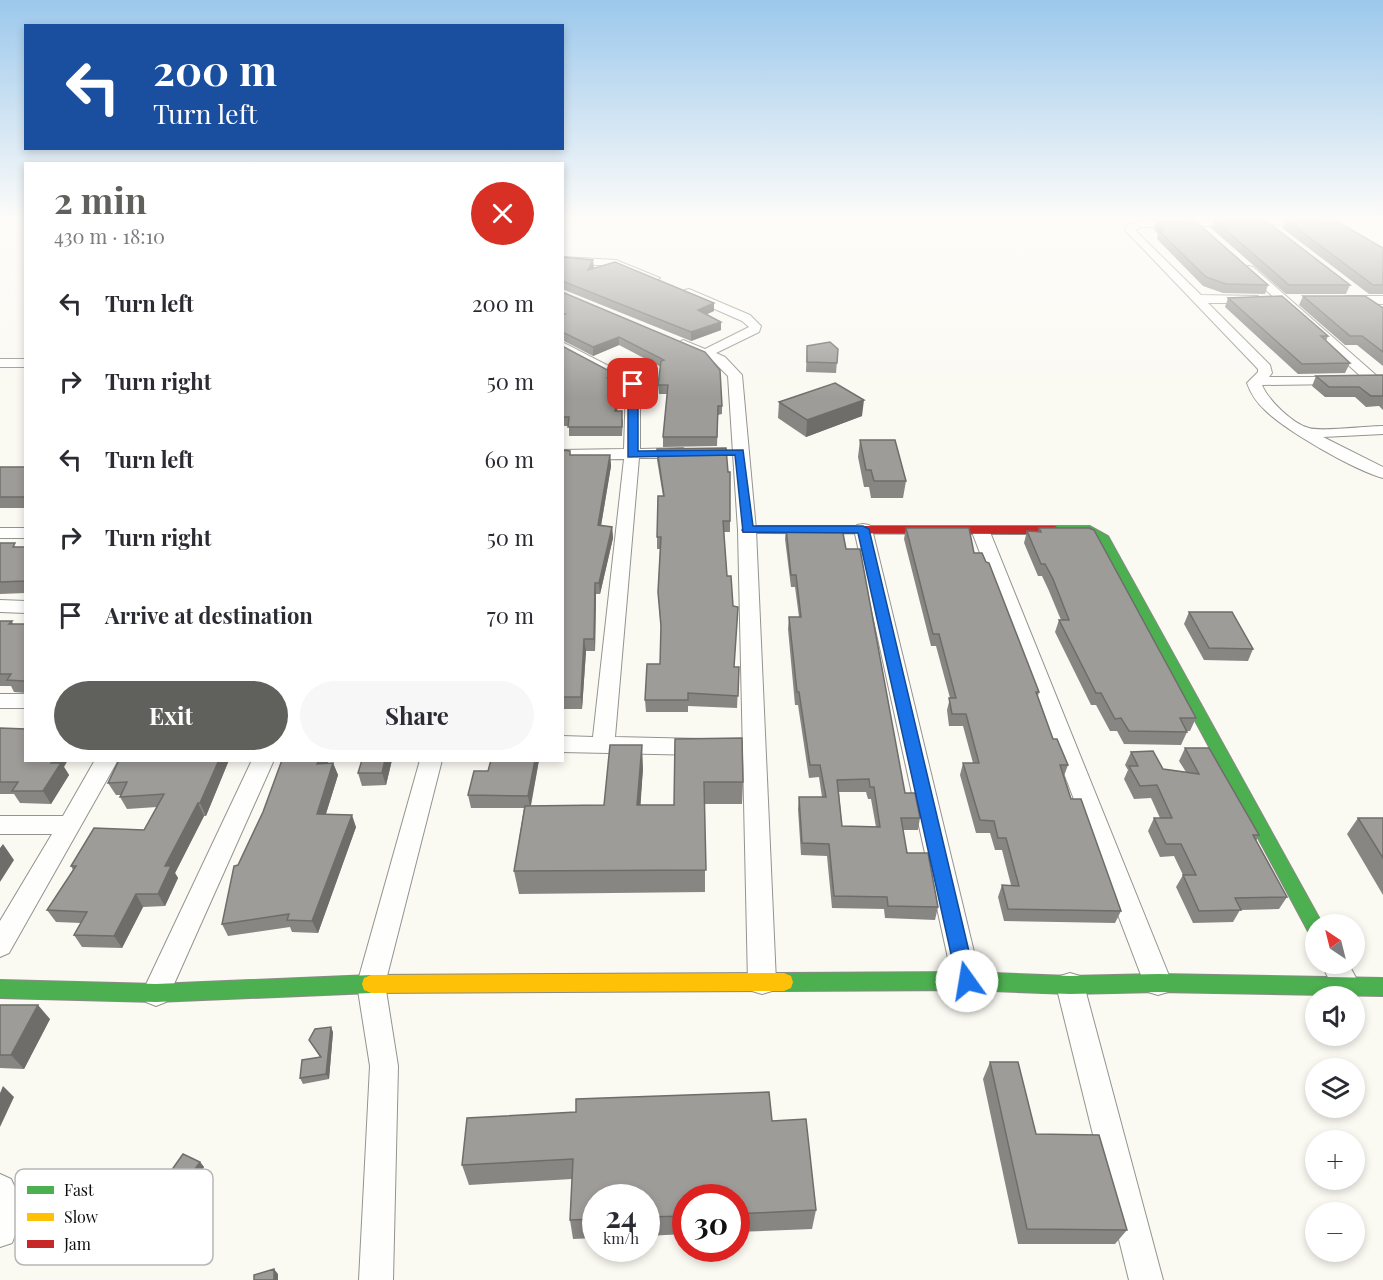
<!DOCTYPE html>
<html lang="en">
<head>
<meta charset="utf-8">
<style>
	body { margin:0; font-family:"Playfair Display",serif; background:#f7f7f7; color:#2b2b33; height:100vh; display:flex; flex-direction:column; font-size:22px; white-space:nowrap }
	* { box-sizing:border-box; margin:0 }
	p { font-size:20px; color:#7c7c81 }
	.icon { flex:none; width:33px; height:33px; fill:none; stroke:currentColor; stroke-width:2; stroke-linecap:round; stroke-linejoin:round }
	.map { position:relative; flex:1; overflow:hidden }
	.details { position:absolute; left:24px; top:162px; width:540px; height:600px; display:flex; flex-direction:column; background:#fff; border-radius:0px; box-shadow:0 3px 9px #0003 }
	.details>* { flex:none }
	.banner { position:absolute; left:24px; top:24px; width:540px; height:126px; border-radius:0px; box-shadow:0 3px 9px #0003; background:#1a4fa0; color:#fff; overflow:hidden }
	.needle { width:39px; rotate:325deg }
	.buttons { position:absolute; left:1305px; top:914px; display:grid; gap:12px }
	.buttons a { display:grid; place-items:center; width:60px; height:60px; border-radius:50%; background:#fff; box-shadow:0 3px 9px #0003; font-size:30px }
	.speed { position:absolute; left:582px; top:1184px; display:flex; gap:12px; font-size:30px; font-weight:700; text-align:center }
	.speed>* { display:grid; place-content:center; width:78px; height:78px; border-radius:50%; background:#fff; box-shadow:0 3px 9px #0003; line-height:1 }
	.speed small { font-size:15px; font-weight:400 }
	.speed .limit { border:9px solid #d22; background:#fff; color:#111 }
	.pin { position:absolute; display:grid; place-items:center; width:51px; height:51px; color:#fff; margin:-26px; border-radius:12px; box-shadow:0 3px 9px #0006 }
	.me { position:absolute; width:66px; margin:-33px; rotate:347deg; stroke-linejoin:round; filter:drop-shadow(0 0 4px #0008) }
	.turn { display:flex; align-items:center; gap:21px; height:126px; padding:0 30px; font-size:27px }
	.turn .icon { width:78px; height:78px; stroke-width:2.5 }
	.turn b { display:block; font-size:42px; line-height:51px }
	.round { display:grid; place-items:center; flex:none; width:63px; height:63px; border-radius:32px; background:#f7f7f7 }
	.headline { display:flex; align-items:center; justify-content:space-between; height:102px; padding:0 30px }
	h1 { font-size:36px; font-weight:700; line-height:45px; color:#60605d }
	.primary-button { display:flex; gap:12px; margin-top:auto; padding:12px 30px }
	.primary-button a { flex:1; height:69px; border-radius:36px; background:#60605d; color:#fff; font-size:24px; font-weight:700; line-height:69px; text-align:center }
	.primary-button a+a { background:#f7f7f7; color:#2b2b33 }
	ul { padding:0; list-style:none }
	li { display:flex; align-items:center; gap:18px; height:78px; padding:0 30px }
	li div { flex:1 }
	li b { display:block; font-size:22px }
	li em { font-style:normal }
	.map>svg:first-child { display:block }
	.lines { fill:none; stroke-linecap:round; stroke-linejoin:round }
	.street-casing { stroke:#949390; stroke-width:2 }
	.fast-casing { stroke:#8a8a87; stroke-width:2 }
	.slow-casing { stroke:#8a8a87; stroke-width:2 }
	.jam-casing { stroke:#8a8a87; stroke-width:2 }
	.street { fill:#fefefd; fill-rule:evenodd }
	.fast { fill:#4caf50; fill-rule:evenodd }
	.slow { fill:#ffc107; fill-rule:evenodd }
	.jam { fill:#c62828; fill-rule:evenodd }
	.wall { fill:#878683; fill-rule:evenodd }
	.shaded-wall { fill:#6e6d6a }
	.building { fill:#9d9c98; stroke:#6e6d6a; stroke-width:1.5; fill-rule:evenodd }
	.route { fill:#1a73e8; stroke:#114b97; stroke-width:1.5 }
	.key { fill:#fff; stroke:#b6b6b6; stroke-width:1.5 }
	.key-label { font-size:16px; fill:#0d0d0d }
</style>
</head>
<body>
<div class="map">
<svg width="1383" height="1280" viewBox="0 0 1383 1280">
	<rect width="100%" height="100%" fill="#faf9f2"/>
	<g class="lines">
		<g class="street-casing">
			<g id="street">
				<path d="M 1312,219 L 1317,222 L 1316,224 L 1142,227 L 1135,230 L 1201,295 L 1258,296 L 1260,299 L 1254,303 L 1208,303 L 1270,365 L 1272,373 L 1269,377 L 1345,377 L 1347,380 L 1345,383 L 1340,384 L 1262,385 C 1268,400 1293,424 1309,428 C 1320,432 1368,426 1383,426 L 1383,434 L 1323,437 L 1383,467 L 1383,478 C 1356,471 1284,430 1265,410 C 1256,402 1251,394 1247,383 L 1258,372 L 1258,369 L 1125,230 L 1128,224 L 1142,221 Z"/>
				<polygon points="562,257 616,260 660,278 654,281 650,280 614,266 562,263"/>
				<polygon points="1249,266 1253,267 1377,376 1379,379 1377,382 1367,382 1245,271 1245,267"/>
				<polygon points="689,289 750,315 761,326 759,332 716,353 725,357 742,375 756,530 776,982 772,991 762,994 752,991 748,982 738,530 728,376 715,363 677,344 683,340 705,349 749,327 742,321 685,296 685,290"/>
				<polygon points="1347,296 1383,296 1383,304 1343,303 1343,297"/>
				<polygon points="562,342 638,381 640,384 640,449 683,448 691,453 683,458 639,458 615,737 701,739 709,741 712,747 709,753 701,755 562,752 562,736 593,737 624,459 562,460 562,450 624,449 626,385 562,351"/>
				<rect x="0" y="359" width="26" height="8"/>
				<polygon points="863,524 869,525 872,529 981,981 977,990 967,993 957,990 953,981 854,529 857,525"/>
				<polygon points="981,527 987,528 990,532 1172,983 1168,992 1158,995 1148,992 1144,983 972,532 975,528"/>
				<rect x="0" y="528" width="26" height="10"/>
				<polygon points="0,600 26,601 26,613 0,612"/>
				<rect x="0" y="694" width="26" height="14"/>
				<polygon points="95,760 118,760 9,953 0,957 0,921 52,834 0,834 0,816 63,816"/>
				<polygon points="252,760 274,760 166,1002 156,1006 146,1002 142,993"/>
				<polygon points="420,760 442,760 385,984 398,1066 393,1280 359,1280 370,1066 357,984"/>
				<polygon points="1321,963 1348,963 1361,987 1357,996 1337,996"/>
				<polygon points="1070,973 1080,976 1084,985 1163,1280 1129,1280 1056,985 1060,976"/>
				<polygon points="0,1174 11,1179 25,1209 12,1243 0,1247"/>
			</g>
		</g>
		<g class="fast-casing">
			<g id="fast">
				<polygon points="1055,526 1090,526 1108,536 1322,923 1316,924 1316,937 1310,935 1097,538 1088,534 1051,533 1049,530"/>
				<polygon points="967,972 1070,976 1158,974 1383,978 1383,996 1158,992 1070,994 967,990 784,991 777,988 775,982 777,976 784,973"/>
				<polygon points="371,975 378,978 380,984 378,990 371,993 156,1002 0,998 0,980 156,984"/>
			</g>
		</g>
		<g class="slow-casing">
			<polygon id="slow" points="784,973 791,976 793,982 791,988 784,991 371,993 364,990 362,984 364,978 371,975"/>
		</g>
		<g class="jam-casing">
			<polygon id="jam" points="747,526 1055,526 1061,530 1055,534 743,533 741,530 743,527"/>
		</g>
		<use href="#street" class="street"/>
		<use href="#fast" class="fast"/>
		<use href="#slow" class="slow"/>
		<use href="#jam" class="jam"/>
	</g>
	<g class="wall">
		<polygon points="1331,218 1342,218 1341,220"/>
		<polygon points="1214,220 1350,285 1346,294 1286,294 1211,228"/>
		<polygon points="1286,220 1383,248 1383,294 1369,294 1282,228"/>
		<polygon points="1156,221 1268,285 1265,294 1223,293 1203,286 1157,239 1158,234 1154,229"/>
		<polygon points="562,257 593,260 593,269 714,311 707,314 721,330 691,341 562,289"/>
		<polygon points="562,292 705,352 722,406 722,414 718,415 717,446 663,447 663,437 667,394 659,394 658,385 661,367 619,345 593,356 562,340"/>
		<polygon points="1303,296 1383,308 1383,366 1357,345 1345,345 1299,305"/>
		<polygon points="1228,298 1328,336 1326,341 1350,363 1345,373 1298,374 1225,307"/>
		<polygon points="562,346 617,375 617,384 615,384 619,388 620,397 617,411 623,420 622,436 569,436 569,426 562,426"/>
		<polygon points="807,346 838,349 836,373 806,372"/>
		<polygon points="1383,375 1383,410 1379,406 1366,407 1355,397 1325,397 1312,386 1316,376"/>
		<polygon points="779,402 862,416 806,437 778,418"/>
		<polygon points="860,440 906,481 903,498 871,498 869,487 864,487 858,457"/>
		<polygon points="657,449 730,521 730,532 724,532 727,576 733,606 738,607 734,667 739,667 737,708 688,706 688,712 646,712 645,700 660,664 661,632 658,592 660,549 657,549 657,537 663,496 657,460"/>
		<polygon points="562,450 571,455 610,455 611,466 601,526 612,527 613,538 600,594 596,594 595,651 586,651 582,709 562,709"/>
		<rect x="0" y="467" width="26" height="41"/>
		<path d="M 786,528 L 846,549 L 905,793 L 920,818 L 918,830 L 903,830 L 907,853 L 938,907 L 935,920 L 885,918 L 884,909 L 832,908 L 827,856 L 801,855 L 798,809 L 799,797 L 822,797 L 819,777 L 809,778 L 798,705 L 795,705 L 788,629 L 789,617 L 799,617 L 795,587 L 791,587 L 785,539 ZM 839,792 L 866,792 L 868,799 L 871,799 L 876,827 L 842,826 Z"/>
		<polygon points="906,528 974,553 1039,692 1038,696 1053,739 1068,765 1064,776 1071,799 1121,911 1115,923 1004,921 998,897 1002,885 1011,885 1002,850 995,850 990,833 976,833 960,775 963,763 973,763 963,726 949,726 947,710 950,698 936,646 931,646 904,539"/>
		<polygon points="1039,528 1196,718 1190,731 1186,731 1187,732 1181,745 1124,744 1117,731 1110,731 1096,705 1091,705 1055,632 1059,620 1061,620 1049,591 1042,576 1038,576 1024,543 1027,531 1038,532"/>
		<polygon points="0,543 17,547 26,547 26,593 0,594"/>
		<polygon points="1189,612 1253,649 1248,661 1204,660 1184,624"/>
		<polygon points="0,621 12,621 13,624 26,624 26,693 14,692 11,686 0,686"/>
		<polygon points="0,728 64,767 69,775 51,804 20,803 14,794 0,794"/>
		<polygon points="675,739 743,782 742,804 705,804 705,892 519,894 514,871 524,808 471,808 468,795 488,771 491,760 539,760 531,806 604,805 643,768 640,805 674,805"/>
		<polygon points="1185,748 1259,835 1256,841 1287,897 1279,909 1240,910 1233,922 1193,923 1176,887 1183,875 1174,856 1160,857 1148,831 1154,818 1160,818 1151,798 1134,799 1124,779 1128,770 1125,765 1131,752 1163,769 1186,772 1179,761"/>
		<polygon points="119,760 229,760 206,816 204,816 175,873 178,878 165,906 143,907 122,948 82,947 74,935 81,923 56,922 47,910 73,870 71,866 144,830 157,807 127,809 120,797 121,795 116,795 108,783"/>
		<polygon points="282,760 329,760 328,763 333,763 338,775 326,814 356,827 318,933 292,932 290,927 228,936 222,924"/>
		<polygon points="362,760 392,760 386,785 362,786 358,773"/>
		<polygon points="1358,818 1383,818 1383,895 1347,834"/>
		<polygon points="0,1005 50,1019 24,1069 0,1068"/>
		<polygon points="333,1032 329,1079 303,1084 300,1078 320,1057 309,1040"/>
		<polygon points="990,1062 1036,1134 1127,1230 1115,1244 1018,1244 983,1079"/>
		<polygon points="772,1121 816,1210 812,1229 736,1232 736,1197 686,1197 686,1234 646,1236 646,1197 596,1197 596,1238 573,1239 570,1220 572,1179 469,1185 462,1165"/>
		<polygon points="200,1162 204,1167 193,1184 175,1176 171,1171"/>
		<polygon points="139,1211 143,1216 133,1248 113,1249 108,1244"/>
	</g>
	<g class="shaded-wall">
		<polygon points="593,260 594,268 589,278 588,270"/>
		<polygon points="714,303 714,311 698,318 698,310"/>
		<polygon points="721,322 721,330 691,341 691,332"/>
		<polygon points="619,337 619,345 593,356 593,347"/>
		<polygon points="617,375 617,384 607,386 607,378"/>
		<polygon points="619,388 620,397 615,420 615,411"/>
		<polygon points="864,400 862,416 806,437 807,420"/>
		<polygon points="610,455 611,466 599,537 598,525"/>
		<polygon points="612,527 613,538 600,594 599,583"/>
		<polygon points="595,583 596,594 595,651 594,639"/>
		<polygon points="584,639 586,651 582,709 581,697"/>
		<polygon points="642,745 643,768 639,828 637,805"/>
		<polygon points="52,760 68,760 64,767 69,775 51,804 43,791"/>
		<polygon points="219,760 229,760 206,816 200,803"/>
		<polygon points="319,760 329,760 322,776 317,764"/>
		<polygon points="385,760 392,760 386,785 382,773"/>
		<polygon points="535,760 539,760 530,808 528,796"/>
		<polygon points="333,763 338,775 322,826 317,814"/>
		<polygon points="198,803 204,816 175,873 178,878 165,906 158,894 165,866"/>
		<polygon points="352,815 356,827 318,933 312,921"/>
		<polygon points="3,844 14,860 0,882 0,848"/>
		<polygon points="136,894 143,907 122,948 114,936"/>
		<polygon points="38,1005 50,1019 24,1069 11,1055"/>
		<polygon points="331,1027 333,1032 329,1079 326,1074"/>
		<polygon points="3,1086 14,1097 0,1127 0,1093"/>
		<polygon points="200,1162 204,1167 193,1184 188,1179"/>
		<polygon points="139,1211 143,1216 133,1248 128,1243"/>
		<polygon points="177,1221 181,1226 170,1237 166,1232"/>
		<polygon points="274,1269 278,1274 278,1280 274,1280"/>
	</g>
	<g class="building">
		<polygon points="1330,219 1338,222 1383,248 1383,285 1373,285 1286,220"/>
		<polygon points="1214,220 1265,220 1350,285 1289,285"/>
		<polygon points="1156,221 1195,221 1268,285 1226,284 1206,277 1159,231 1163,231 1161,228 1163,228"/>
		<polygon points="562,257 593,260 588,270 615,262 714,303 698,310 721,322 691,332 562,281"/>
		<polygon points="562,292 705,352 720,370 722,406 718,406 717,437 663,437 668,385 658,385 661,361 664,360 619,337 593,347 562,332 562,315 565,314 562,313"/>
		<polygon points="1282,296 1328,336 1321,336 1350,363 1302,364 1228,298"/>
		<polygon points="1303,296 1365,296 1383,308 1383,352 1362,336 1350,336"/>
		<polygon points="830,342 838,349 837,363 807,362 807,346"/>
		<polygon points="562,346 617,375 607,378 619,388 615,411 622,411 622,427 568,427 569,417 562,417"/>
		<polygon points="1383,375 1383,396 1371,396 1359,387 1329,387 1316,376"/>
		<polygon points="835,383 864,400 807,420 779,402"/>
		<polygon points="860,440 895,440 906,481 874,481 871,470 866,470"/>
		<polygon points="726,448 728,472 730,472 730,521 723,521 727,576 731,576 733,606 738,607 734,667 739,667 738,696 688,693 688,700 645,700 647,664 660,664 661,626 658,592 661,537 657,537 658,496 664,496 657,449"/>
		<polygon points="562,450 570,451 570,455 610,455 598,525 612,527 599,583 595,583 594,639 584,639 581,697 562,697"/>
		<rect x="0" y="467" width="26" height="30"/>
		<path d="M 786,528 L 842,528 L 846,549 L 860,549 L 905,793 L 915,793 L 920,818 L 901,818 L 907,853 L 928,853 L 938,907 L 888,906 L 887,897 L 834,896 L 829,844 L 802,843 L 799,797 L 826,797 L 820,765 L 810,765 L 799,692 L 797,692 L 789,617 L 801,617 L 796,575 L 791,575 ZM 869,779 L 870,787 L 874,787 L 880,827 L 842,826 L 837,780 Z"/>
		<polygon points="906,528 969,528 974,553 982,553 986,562 989,563 1039,692 1036,692 1053,739 1057,739 1068,765 1060,765 1071,799 1081,799 1121,911 1008,909 1002,885 1019,886 1006,838 998,838 994,821 980,820 963,763 979,763 966,714 952,714 949,698 956,698 939,634 933,634"/>
		<polygon points="1039,528 1089,528 1094,530 1196,718 1180,718 1187,732 1129,731 1121,718 1115,719 1101,693 1096,693 1059,620 1069,620 1053,579 1045,564 1041,564 1027,531 1041,532"/>
		<polygon points="0,543 15,543 13,547 26,547 26,581 0,582"/>
		<polygon points="1189,612 1232,612 1253,649 1209,648"/>
		<polygon points="0,621 12,621 9,624 26,624 26,679 24,681 7,680 11,674 0,674"/>
		<polygon points="0,728 26,729 26,760 52,760 51,763 61,763 43,791 12,791 18,782 0,782"/>
		<polygon points="742,738 743,782 704,782 706,870 514,871 525,806 604,805 610,745 642,745 637,805 674,805 675,739"/>
		<polygon points="1185,748 1209,748 1259,835 1253,835 1287,897 1235,898 1241,910 1199,911 1183,875 1196,875 1181,844 1166,844 1154,818 1172,818 1157,785 1140,786 1129,766 1138,766 1131,752 1153,751 1163,769 1199,774"/>
		<polygon points="119,760 219,760 200,803 198,803 165,866 171,866 158,894 136,894 114,936 74,935 87,912 47,910 76,866 71,866 94,828 144,830 164,794 120,797 127,782 108,783"/>
		<polygon points="282,760 319,760 317,764 333,763 317,814 352,815 312,921 287,920 289,914 222,924 234,866 238,865 263,812"/>
		<polygon points="362,760 385,760 382,773 358,773"/>
		<polygon points="491,760 535,760 528,796 468,795 474,771 488,771"/>
		<polygon points="1358,818 1383,818 1383,858"/>
		<polygon points="0,1005 38,1005 11,1055 0,1055"/>
		<polygon points="331,1027 326,1074 300,1078 302,1060 321,1057 309,1040 315,1029"/>
		<polygon points="990,1062 1018,1062 1036,1134 1099,1135 1127,1230 1027,1229"/>
		<polygon points="769,1092 772,1121 806,1119 816,1210 736,1214 736,1197 686,1197 686,1216 646,1217 646,1197 596,1197 596,1219 570,1220 573,1159 462,1165 467,1118 576,1112 576,1099"/>
		<polygon points="183,1154 200,1162 188,1179 171,1171"/>
		<polygon points="274,1269 274,1280 254,1280 254,1275"/>
	</g>
	<linearGradient id="sky" x2="0" y2="1"><stop stop-color="#9cc8ec"/><stop offset="0.55" stop-color="#fdfcf9"/><stop offset="1" stop-color="#fdfcf9" stop-opacity="0"/></linearGradient>
	<rect width="1383" height="397" fill="url(#sky)"/>
	<polygon class="route" points="633,381 638,384 638,451 743,450 753,526 863,526 869,529 976,981 973,987 967,989 960,987 957,981 858,533 743,532 735,455 628,457 628,384"/>
	<rect x="15" y="1169" width="198" height="96" rx="9" class="key"/>
	<rect x="27" y="1186" width="27" height="8" fill="#4caf50"/>
	<rect x="27" y="1213" width="27" height="8" fill="#ffc107"/>
	<rect x="27" y="1240" width="27" height="8" fill="#c62828"/>
	<g class="key-label">
		<text x="64" y="1196">Fast</text>
		<text x="64" y="1223">Slow</text>
		<text x="64" y="1250">Jam</text>
	</g>
</svg>
<div class="buttons">
<a><svg class="needle" viewBox="-14 -14 28 28"><path d="M0-13l5 13h-10z" fill="#e53935"/><path d="M0 13l5-13h-10z" fill="#7c7c81"/></svg></a>
<a><svg class="icon" aria-label="sound" viewBox="0 0 24 24"><path d="M4 9h4l5-4v14l-5-4H4zM17 9q2 3 0 6"/></svg></a>
<a><svg class="icon" aria-label="layers" viewBox="0 0 24 24"><path d="M12 4l9 5-9 5-9-5zM3 14l9 5 9-5"/></svg></a>
<a>+</a>
<a>−</a>
</div>
<div class="speed"><div>24<small>km/h</small></div><div class="limit">30</div></div>
<div class="pin" style="left:633px;top:384px;background:#d93025"><svg class="icon" aria-label="arrive" viewBox="0 0 24 24"><path d="M6 21V4h12l-3 4 3 4H6"/></svg></div>
<svg class="me" style="left:967px;top:981px" viewBox="-20 -20 40 40"><circle r="19" fill="#fff"/><path d="M0-13L10 11 0 6-10 11z" fill="#1a73e8"/></svg>
<div class="banner">
<div class="turn"><svg class="icon" aria-label="left" viewBox="0 0 24 24"><path d="M17 20v-9H6M10 6l-5 5 5 5"/></svg><div><b>200 m</b>Turn left</div></div>
</div>
<section class="details">
<div class="headline"><div><h1>2 min</h1><p>430 m · 18:10</p></div><a class="round" style="background:#d93025;color:#fff"><svg class="icon" aria-label="close" viewBox="0 0 24 24"><path d="M6 6l12 12M18 6L6 18"/></svg></a></div>
<ul>
<li><svg class="icon" aria-label="left" viewBox="0 0 24 24"><path d="M17 20v-9H6M10 6l-5 5 5 5"/></svg><div><b>Turn left</b></div><em>200 m</em></li>
<li><svg class="icon" aria-label="right" viewBox="0 0 24 24"><path d="M7 20v-9h11M14 6l5 5-5 5"/></svg><div><b>Turn right</b></div><em>50 m</em></li>
<li><svg class="icon" aria-label="left" viewBox="0 0 24 24"><path d="M17 20v-9H6M10 6l-5 5 5 5"/></svg><div><b>Turn left</b></div><em>60 m</em></li>
<li><svg class="icon" aria-label="right" viewBox="0 0 24 24"><path d="M7 20v-9h11M14 6l5 5-5 5"/></svg><div><b>Turn right</b></div><em>50 m</em></li>
<li><svg class="icon" aria-label="arrive" viewBox="0 0 24 24"><path d="M6 21V4h12l-3 4 3 4H6"/></svg><div><b>Arrive at destination</b></div><em>70 m</em></li>
</ul>
<div class="primary-button"><a>Exit</a><a>Share</a></div>
</section>
</div>
</body>
</html>
